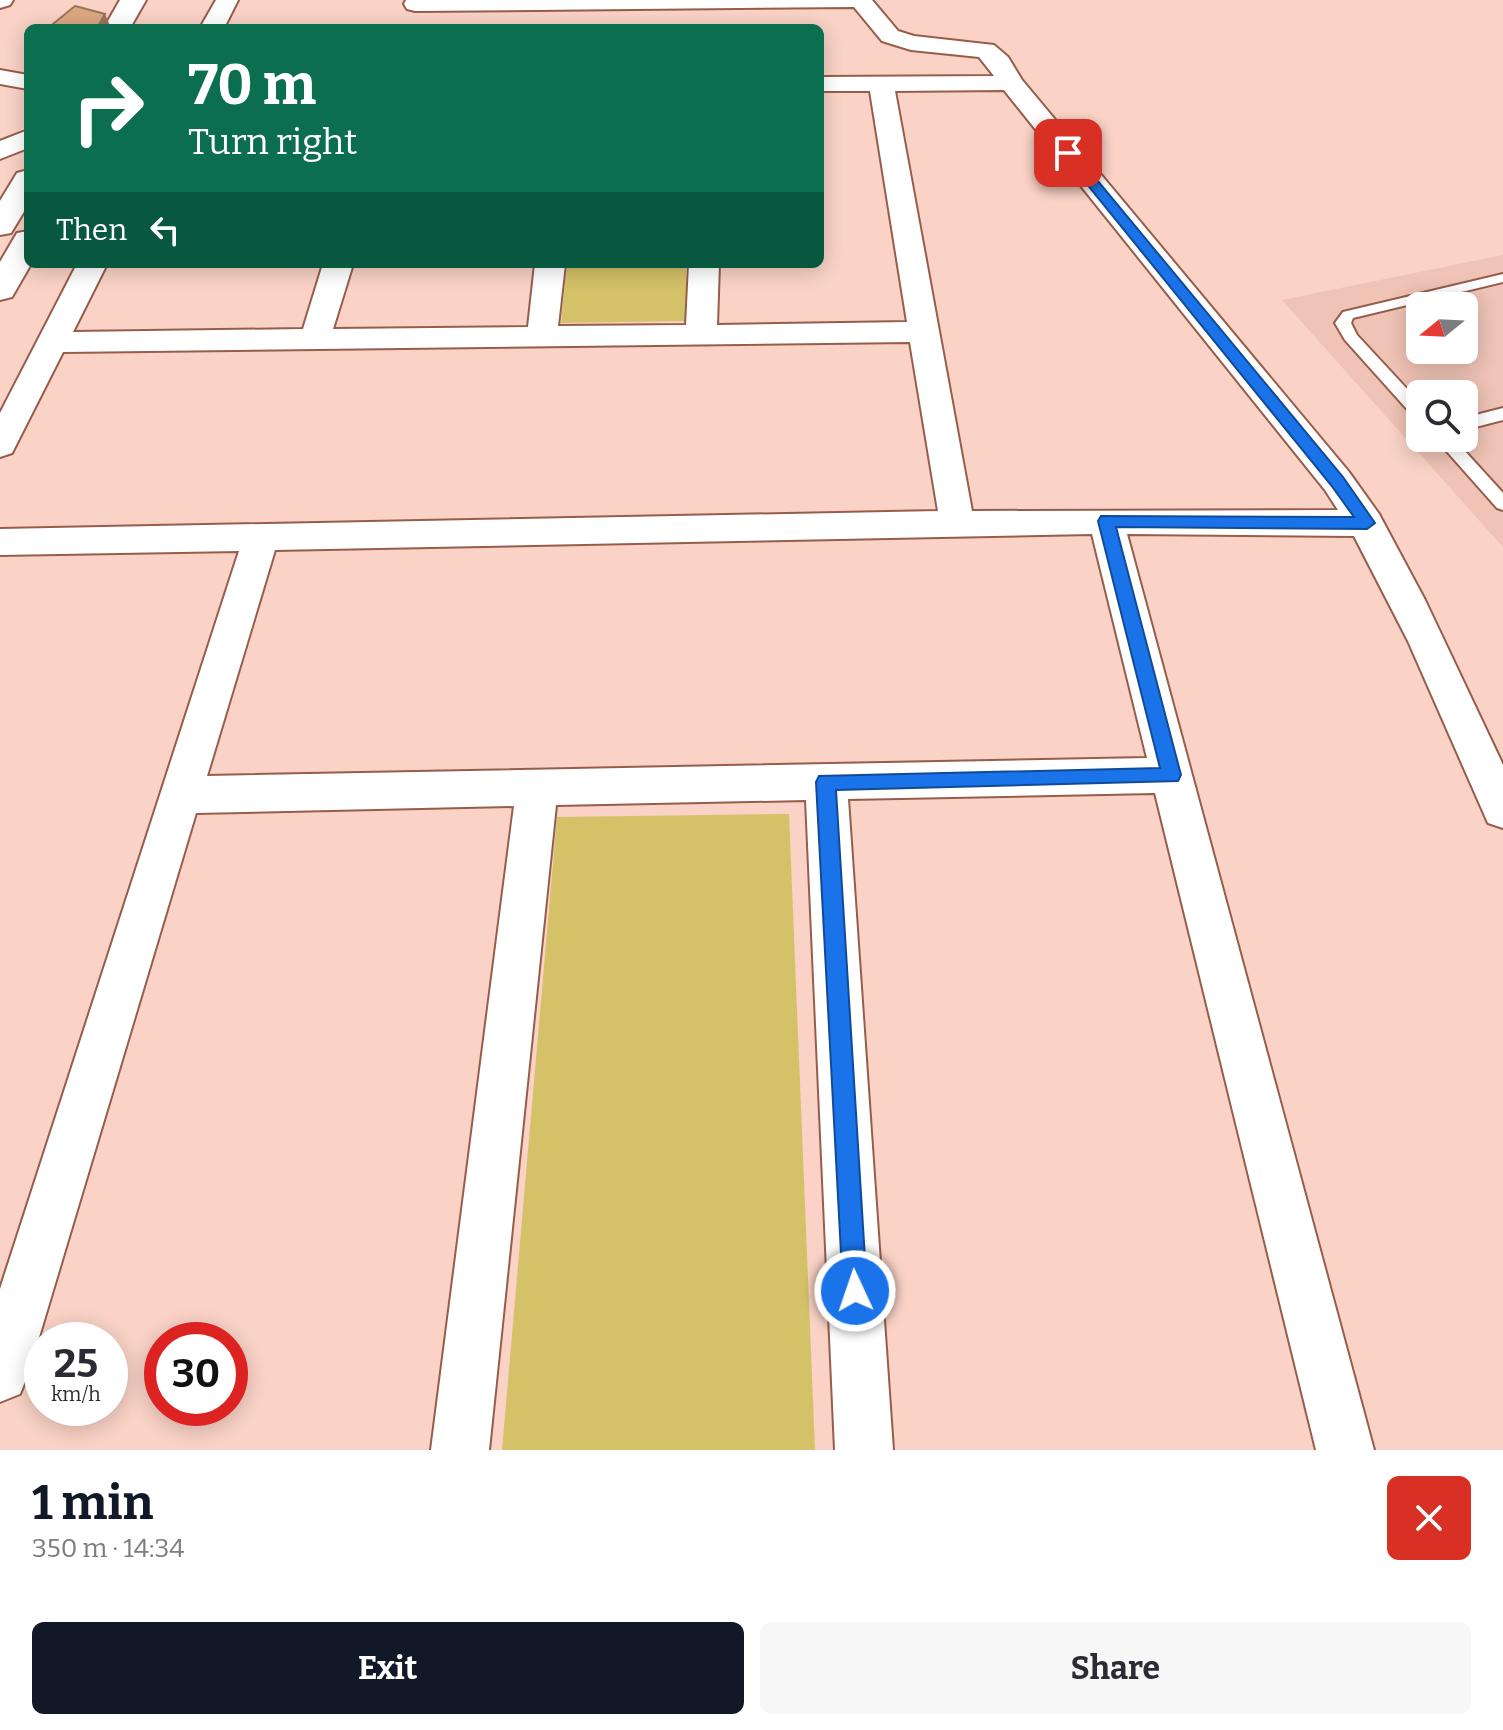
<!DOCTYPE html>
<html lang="en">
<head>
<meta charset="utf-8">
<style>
	body { margin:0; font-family:Bitter,serif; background:#f7f7f7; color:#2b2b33; height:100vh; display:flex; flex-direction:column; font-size:30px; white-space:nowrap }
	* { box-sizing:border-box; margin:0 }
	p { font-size:26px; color:#7c7c81 }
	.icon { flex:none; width:44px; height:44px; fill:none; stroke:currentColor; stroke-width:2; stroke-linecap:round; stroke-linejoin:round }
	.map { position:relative; height:1450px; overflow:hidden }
	.side { display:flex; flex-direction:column; background:#fff; flex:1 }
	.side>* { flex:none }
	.top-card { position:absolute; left:24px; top:24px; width:800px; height:244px; border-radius:12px; box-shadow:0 4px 20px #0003; background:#0b6e4f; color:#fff; overflow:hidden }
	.needle { width:52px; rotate:252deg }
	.buttons { position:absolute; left:1406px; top:292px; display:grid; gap:16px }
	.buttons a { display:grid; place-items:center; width:72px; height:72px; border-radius:12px; background:#fff; box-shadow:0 4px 20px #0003; font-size:40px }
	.speed { position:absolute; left:24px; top:1322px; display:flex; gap:16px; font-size:40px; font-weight:700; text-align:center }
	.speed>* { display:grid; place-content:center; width:104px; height:104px; border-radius:50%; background:#fff; box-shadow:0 4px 20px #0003; line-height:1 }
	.speed small { font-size:20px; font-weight:400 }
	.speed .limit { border:12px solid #d22; background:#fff; color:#111 }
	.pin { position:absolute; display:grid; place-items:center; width:68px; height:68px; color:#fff; margin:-34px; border-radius:16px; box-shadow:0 4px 12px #0006 }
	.me { position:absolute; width:88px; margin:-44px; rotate:357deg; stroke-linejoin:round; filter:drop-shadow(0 0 6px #0008) }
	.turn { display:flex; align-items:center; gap:28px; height:168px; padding:0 32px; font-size:36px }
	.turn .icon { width:104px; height:104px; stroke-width:2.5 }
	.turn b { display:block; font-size:56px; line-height:68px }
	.then { display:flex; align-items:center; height:76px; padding:0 32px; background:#0003; gap:16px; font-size:30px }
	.round { display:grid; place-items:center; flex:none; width:84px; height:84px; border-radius:12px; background:#f7f7f7 }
	.summary { display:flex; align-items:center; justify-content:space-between; height:136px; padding:0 32px }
	h1 { font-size:48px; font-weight:700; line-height:60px; color:#111827 }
	.primary-button { display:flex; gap:16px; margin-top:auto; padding:16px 32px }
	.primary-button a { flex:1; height:92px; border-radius:12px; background:#111827; color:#fff; font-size:32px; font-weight:700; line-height:92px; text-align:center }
	.primary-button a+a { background:#f7f7f7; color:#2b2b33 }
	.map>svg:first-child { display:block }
	.built { fill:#efc3b5; fill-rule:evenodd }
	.green { fill:#d4c168 }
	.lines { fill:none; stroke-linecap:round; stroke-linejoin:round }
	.service-casing { stroke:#965d4b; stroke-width:4 }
	.minor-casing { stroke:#965d4b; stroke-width:4 }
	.tertiary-casing { stroke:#965d4b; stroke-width:4 }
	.service { fill:#fff; fill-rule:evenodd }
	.minor { fill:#fff; fill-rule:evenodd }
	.tertiary { fill:#fff; fill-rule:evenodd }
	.shaded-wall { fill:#9a765a }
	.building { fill:#dca881; stroke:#9a765a; stroke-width:2 }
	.route { fill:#1a73e8; stroke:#114b97; stroke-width:2 }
</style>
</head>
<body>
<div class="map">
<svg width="1503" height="1450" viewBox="0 0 1503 1450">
	<rect width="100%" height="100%" fill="#fad2c6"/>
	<path class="built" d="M 1503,255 L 1503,547 L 1282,300 ZM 1420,306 L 1464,306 L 1464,350 L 1420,350 ZM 1420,394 L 1464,394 L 1464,438 L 1420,438 Z"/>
	<g class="green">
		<polygon points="567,264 686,264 686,321 561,323"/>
		<polygon points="789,814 815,1450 502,1450 557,817"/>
	</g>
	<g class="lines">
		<g class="service-casing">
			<g id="service">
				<polygon points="1503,274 1503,282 1353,318 1351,323 1357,335 1420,403 1420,419 1414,417 1345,340 1335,323 1343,312"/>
				<polygon points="1503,408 1503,420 1464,430 1464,418"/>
				<polygon points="1435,438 1453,438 1503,493 1503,510 1497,508"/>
			</g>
		</g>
		<g class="minor-casing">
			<g id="minor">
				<polygon points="0,0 13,0 10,5 0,8"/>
				<polygon points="216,0 238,0 224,28 200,28"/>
				<path d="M 406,0 L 872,0 L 898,31 L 914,36 L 994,45 L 1008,57 L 1022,80 L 1349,472 L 1379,514 L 1425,600 L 1503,765 L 1503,828 L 1488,823 L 1408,641 L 1354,536 L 1127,534 L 1374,1450 L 1316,1450 L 1155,793 L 848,799 L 893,1450 L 835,1450 L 806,800 L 556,805 L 489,1450 L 431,1450 L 514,806 L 196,813 L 28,1374 L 20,1394 L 0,1402 L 0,1289 L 239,551 L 0,555 L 0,529 L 938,511 L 910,342 L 63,352 L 12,453 L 0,457 L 0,413 L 77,264 L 107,264 L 73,332 L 303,329 L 323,264 L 353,264 L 333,329 L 528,327 L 535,264 L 565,264 L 558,326 L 686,325 L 689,264 L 719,264 L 717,325 L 907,322 L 870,91 L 820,91 L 820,77 L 994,76 L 979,57 L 911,50 L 882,41 L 854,7 L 415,11 L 407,9 L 404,4 ZM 1004,90 L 1325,490 L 1338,510 L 972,511 L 895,91 ZM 1092,534 L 1147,758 L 207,776 L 275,550 Z"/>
				<polygon points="0,70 28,75 28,89 0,84"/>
				<polygon points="28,130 28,148 0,159 0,141"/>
			</g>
		</g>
		<g class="tertiary-casing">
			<g id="tertiary">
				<polygon points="120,0 146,0 130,28 104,28"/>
				<polygon points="28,170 28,205 11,233 0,235 0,201 17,173"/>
				<polygon points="28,231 28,264 31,264 12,297 0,300 0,262 17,233"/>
			</g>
		</g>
		<use href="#service" class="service"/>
		<use href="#minor" class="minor"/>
		<use href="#tertiary" class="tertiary"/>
	</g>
	<polygon class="shaded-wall" points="105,14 111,28 97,28"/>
	<polygon class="building" points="75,6 105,14 97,28 48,28"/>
	<polygon class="route" points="1068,150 1073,151 1343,477 1375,523 1367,529 1116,527 1181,775 1178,781 836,790 867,1291 864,1300 855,1303 847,1300 843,1291 816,782 819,776 1160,768 1098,521 1101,516 1354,517 1331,485 1064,156 1062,153"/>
</svg>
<div class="buttons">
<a><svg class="needle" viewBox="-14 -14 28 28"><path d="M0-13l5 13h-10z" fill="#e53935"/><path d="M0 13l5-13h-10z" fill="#7c7c81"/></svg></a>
<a><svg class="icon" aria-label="search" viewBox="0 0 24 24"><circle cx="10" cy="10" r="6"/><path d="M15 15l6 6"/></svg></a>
</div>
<div class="speed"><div>25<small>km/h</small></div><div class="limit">30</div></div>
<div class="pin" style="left:1068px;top:153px;background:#d93025"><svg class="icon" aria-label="arrive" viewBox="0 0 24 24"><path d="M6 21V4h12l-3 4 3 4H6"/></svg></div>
<svg class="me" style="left:855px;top:1291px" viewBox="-20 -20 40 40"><circle r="17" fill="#1a73e8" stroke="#fff" stroke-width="3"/><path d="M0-11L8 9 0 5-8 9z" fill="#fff"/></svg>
<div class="top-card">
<div class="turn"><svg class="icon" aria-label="right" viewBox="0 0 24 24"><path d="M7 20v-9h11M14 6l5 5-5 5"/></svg><div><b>70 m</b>Turn right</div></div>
<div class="then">Then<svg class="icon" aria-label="left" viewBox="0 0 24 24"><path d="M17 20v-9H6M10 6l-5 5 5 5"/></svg></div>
</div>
</div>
<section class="side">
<div class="summary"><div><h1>1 min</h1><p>350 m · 14:34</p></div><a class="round" style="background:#d93025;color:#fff"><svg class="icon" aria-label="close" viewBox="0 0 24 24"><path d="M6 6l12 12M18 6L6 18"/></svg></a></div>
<div class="primary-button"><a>Exit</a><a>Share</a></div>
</section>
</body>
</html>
